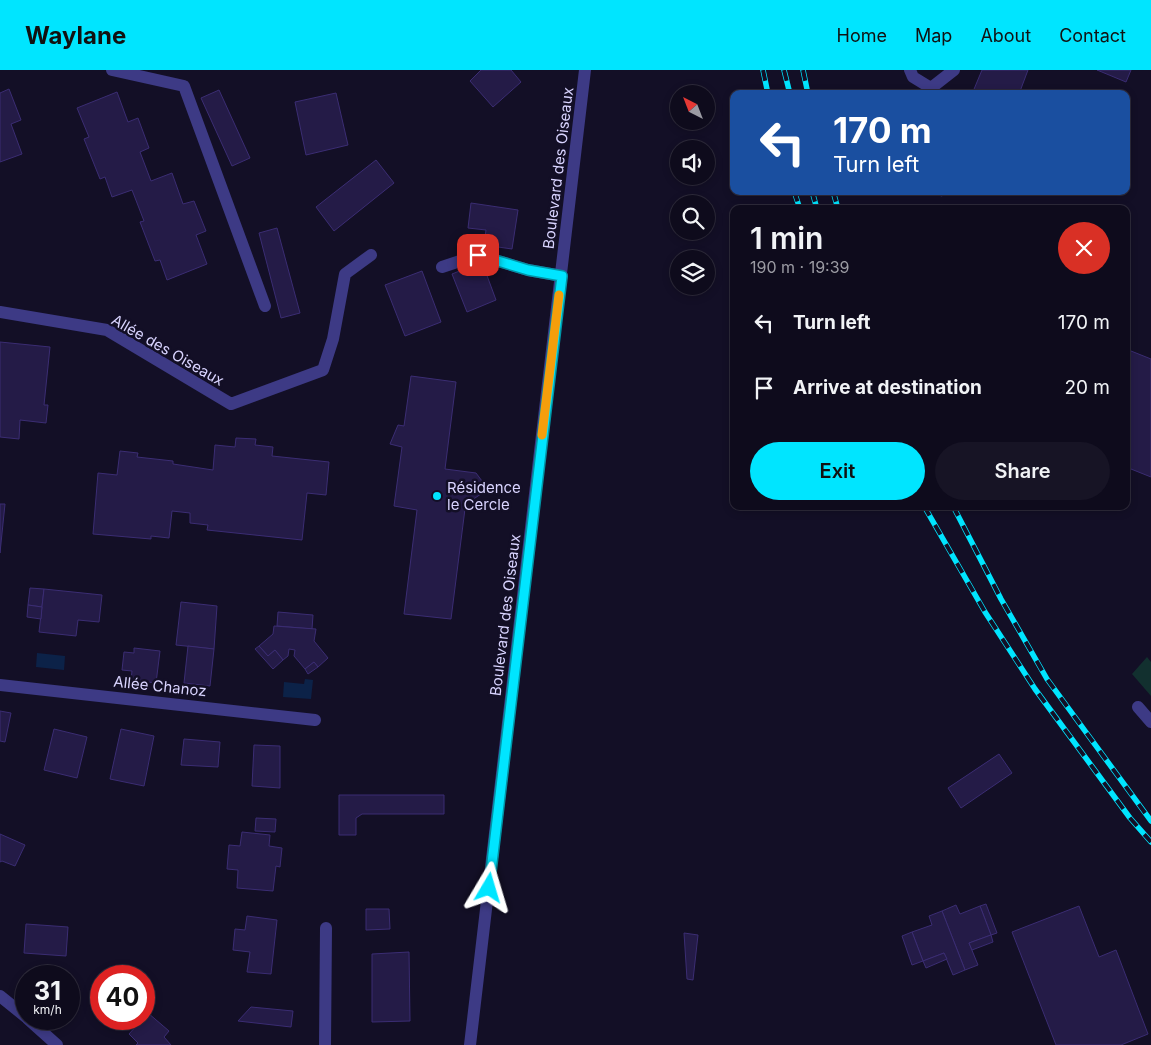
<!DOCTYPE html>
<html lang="en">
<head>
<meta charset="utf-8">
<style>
	body { margin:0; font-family:Inter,sans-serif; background:#171425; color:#f1f3f6; height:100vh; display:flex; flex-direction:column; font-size:19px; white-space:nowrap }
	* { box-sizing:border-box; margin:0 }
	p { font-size:16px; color:#9b9ba3 }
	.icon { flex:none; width:28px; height:28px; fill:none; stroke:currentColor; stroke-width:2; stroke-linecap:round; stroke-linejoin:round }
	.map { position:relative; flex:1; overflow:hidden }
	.side { position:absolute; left:730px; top:135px; width:400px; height:305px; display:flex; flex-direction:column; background:#0e0b1c; border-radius:10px; box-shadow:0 2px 8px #0003,0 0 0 1px #2e2b3b }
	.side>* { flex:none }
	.guide { position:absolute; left:730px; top:20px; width:400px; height:105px; border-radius:10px; box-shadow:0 2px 8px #0003,0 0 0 1px #2e2b3b; background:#1a4fa0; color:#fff; overflow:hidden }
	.needle { width:32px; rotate:318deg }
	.buttons { position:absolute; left:670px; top:15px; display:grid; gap:10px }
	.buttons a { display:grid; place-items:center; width:45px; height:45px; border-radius:50%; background:#0e0b1c; box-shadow:0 2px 8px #0003,0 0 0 1px #2e2b3b; font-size:25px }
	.speed { position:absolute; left:15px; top:895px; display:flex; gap:10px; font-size:25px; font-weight:700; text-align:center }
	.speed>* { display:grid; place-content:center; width:65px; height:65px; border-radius:50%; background:#0e0b1c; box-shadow:0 2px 8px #0003,0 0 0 1px #2e2b3b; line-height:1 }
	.speed small { font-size:12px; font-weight:400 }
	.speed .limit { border:8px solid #d22; background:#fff; color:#111 }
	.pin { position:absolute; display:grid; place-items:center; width:42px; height:42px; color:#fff; margin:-21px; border-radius:10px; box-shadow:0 2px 8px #0006 }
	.me { position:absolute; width:55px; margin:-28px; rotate:7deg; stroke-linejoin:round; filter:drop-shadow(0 0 4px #0008) }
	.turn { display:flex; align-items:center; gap:18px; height:105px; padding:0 20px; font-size:22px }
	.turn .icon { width:65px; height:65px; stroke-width:2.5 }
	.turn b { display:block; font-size:35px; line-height:42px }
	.round { display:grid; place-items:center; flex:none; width:52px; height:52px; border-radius:26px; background:#171425 }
	.summary { display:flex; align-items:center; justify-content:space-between; height:85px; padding:0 20px }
	h1 { font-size:30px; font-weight:600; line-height:38px }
	.button { display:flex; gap:10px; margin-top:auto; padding:10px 20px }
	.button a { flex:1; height:58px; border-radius:30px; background:#00e5ff; color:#111; font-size:20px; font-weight:600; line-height:58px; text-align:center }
	.button a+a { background:#171425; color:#f1f3f6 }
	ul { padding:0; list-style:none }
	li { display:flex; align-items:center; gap:15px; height:65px; padding:0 20px }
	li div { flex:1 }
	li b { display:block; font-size:19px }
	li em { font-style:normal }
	header { display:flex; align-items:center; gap:30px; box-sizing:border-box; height:70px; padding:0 25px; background:#00e5ff; color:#111 }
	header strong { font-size:24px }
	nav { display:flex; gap:28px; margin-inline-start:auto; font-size:18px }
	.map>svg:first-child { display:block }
	.green { fill:#12302f }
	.water { fill:#0c2248 }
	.building { fill:#241b47; stroke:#3b2d73 }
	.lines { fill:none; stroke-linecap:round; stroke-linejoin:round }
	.minor { stroke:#3d3a85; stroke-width:12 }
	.rail-casing { stroke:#00e5ff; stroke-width:5.5 }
	.rail { stroke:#130f26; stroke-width:4; stroke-dasharray:11; stroke-linecap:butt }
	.route-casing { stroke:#0095a6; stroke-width:12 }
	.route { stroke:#00e5ff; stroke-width:9 }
	.slow { stroke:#f59e0b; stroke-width:9 }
	.poi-dot { fill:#00e5ff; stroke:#130f26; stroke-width:2 }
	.labels { text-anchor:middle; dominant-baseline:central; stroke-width:5; stroke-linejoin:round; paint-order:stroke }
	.street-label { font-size:15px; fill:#d9d4ff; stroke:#130f26 }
	.poi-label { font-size:15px; fill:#d9d4ff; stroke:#130f26; text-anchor:start }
</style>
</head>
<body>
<header>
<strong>Waylane</strong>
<nav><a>Home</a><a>Map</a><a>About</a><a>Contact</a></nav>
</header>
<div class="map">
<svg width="1151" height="975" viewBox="0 0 1151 975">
	<rect width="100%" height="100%" fill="#130f26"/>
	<polygon class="green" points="1147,587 1151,592 1151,626 1132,604"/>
	<g class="water">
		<polygon points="37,583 65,586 64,600 36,597"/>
		<polygon points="305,609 313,610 311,629 283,627 284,612 304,614"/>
	</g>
	<g class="building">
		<polygon points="481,0 511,0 521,12 493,37 470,11"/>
		<polygon points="982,0 1028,0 1019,24 972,24"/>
		<polygon points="1097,0 1131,0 1126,12"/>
		<polygon points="9,19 21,50 11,54 22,84 0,92 0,23"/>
		<polygon points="219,20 250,88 232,96 201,28"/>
		<polygon points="117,22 128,52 138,48 149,78 140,82 151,111 172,103 183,134 194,131 206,161 196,165 207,194 167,210 160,190 155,191 140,152 144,151 132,120 112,127 105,107 100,109 84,69 89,67 77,38"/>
		<polygon points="336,23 348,75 306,85 295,32"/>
		<polygon points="376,90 394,113 334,161 316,137"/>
		<polygon points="935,121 950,121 948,124 941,126"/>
		<polygon points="471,133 518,140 512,179 484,175 486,160 468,158"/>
		<polygon points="277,158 300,243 281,248 259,163"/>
		<polygon points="482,192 496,230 467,242 452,204"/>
		<polygon points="422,201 441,252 405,266 385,215"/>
		<polygon points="0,272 50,277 44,335 48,335 46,353 20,350 19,369 0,367"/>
		<polygon points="1126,279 1151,289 1151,407 1126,397"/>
		<polygon points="411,306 456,312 445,399 476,403 482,411 483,417 481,424 472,430 466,431 451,549 404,544 417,440 394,436 402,377 390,374 398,355 404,356"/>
		<polygon points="236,368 256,369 255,375 273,377 272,386 329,392 326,425 307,423 302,470 207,460 208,455 190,453 190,443 172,441 169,468 151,466 151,469 93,464 98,403 117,405 120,381 138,383 137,387 173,391 173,394 213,400 215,375 235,377"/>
		<polygon points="0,434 5,434 0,483"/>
		<polygon points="30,518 44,519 42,537 28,535"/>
		<polygon points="44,519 102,525 99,552 78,550 76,566 39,562"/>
		<polygon points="181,532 217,536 214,579 176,575"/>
		<polygon points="28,535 42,537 41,549 27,547"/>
		<polygon points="278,542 313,545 312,559 277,556"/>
		<polygon points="274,556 316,559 314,571 328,588 318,597 314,592 305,599 294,586 295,580 289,579 288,586 283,590 275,580 268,586 259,576 273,564"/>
		<polygon points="188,576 214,579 210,616 184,613"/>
		<polygon points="259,576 268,586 275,580 283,590 273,599 255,579"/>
		<polygon points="134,578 160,581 156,613 131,610 132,601 122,600 124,582 134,583"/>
		<polygon points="314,592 318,597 308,604 305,599"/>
		<polygon points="0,641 11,643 5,672 0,671"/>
		<polygon points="54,659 87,667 77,708 44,700"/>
		<polygon points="121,659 154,666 144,716 110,709"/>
		<polygon points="184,669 220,672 218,697 181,695"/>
		<polygon points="254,675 280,676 280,718 252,716"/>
		<polygon points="999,684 1012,703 961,738 948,718"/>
		<polygon points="339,725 444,725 444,744 362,744 356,748 356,765 339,765"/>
		<polygon points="256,748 276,749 275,762 255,761"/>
		<polygon points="242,762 270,765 269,776 282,778 280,797 276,796 273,821 237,818 238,800 227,799 229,775 240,776"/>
		<polygon points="0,764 25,775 15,796 2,791 0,792"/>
		<polygon points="986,834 997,863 991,865 980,836"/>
		<polygon points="956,835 960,844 980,836 991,865 969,873 978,895 965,900 942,841"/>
		<polygon points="1079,836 1099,887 1116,880 1148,964 1121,975 1056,975 1012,862"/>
		<polygon points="366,839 389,839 390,859 366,860"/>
		<polygon points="942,841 965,900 953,905 944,883 923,891 912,862 932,855 929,846"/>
		<polygon points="247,846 277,850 271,904 247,902 250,882 233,880 235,859 245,860"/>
		<polygon points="26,854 68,857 66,886 24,883"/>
		<polygon points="912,862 923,891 912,895 902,866"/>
		<polygon points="684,863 698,865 693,910 687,909"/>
		<polygon points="991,865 993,872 972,880 969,873"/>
		<polygon points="409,882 410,951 372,952 372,884"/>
		<polygon points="944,883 947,889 926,898 923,891"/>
		<polygon points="251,937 293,941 291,957 238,951"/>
		<polygon points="148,943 169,961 164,967 171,975 136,975 138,973 129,964"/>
	</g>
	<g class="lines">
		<g class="minor">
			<polyline points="112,0 184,16 265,236"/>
			<polyline points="910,0 913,7 931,18 954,0"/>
			<polyline points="442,197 478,185 528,200 562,206"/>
			<polyline points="0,242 107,260 231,334 323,300 333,269 345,204 371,185"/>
			<polyline points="0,615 315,650"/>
			<polyline points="1138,637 1151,652"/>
			<polyline points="0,926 26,947"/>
			<polyline points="28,949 57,975"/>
			<polyline points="325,975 326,858"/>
			<polyline points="470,975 585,0"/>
		</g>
		<g class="rail-casing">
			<g id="rail">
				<polyline points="763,0 768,24"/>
				<polyline points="784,0 790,24"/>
				<polyline points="803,0 808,24"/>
				<polyline points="794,121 800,139"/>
				<polyline points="812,121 817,139"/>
				<polyline points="833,121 838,139"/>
				<polyline points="924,436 985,542 1035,619 1130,748 1151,772"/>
				<polyline points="953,436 1001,529 1047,609 1151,751"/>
			</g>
		</g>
		<use href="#rail" class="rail"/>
	</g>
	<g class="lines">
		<g class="route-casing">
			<polyline id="route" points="478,185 528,200 562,206 489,818"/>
		</g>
		<use href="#route" class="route"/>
		<polyline class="slow" points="542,365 559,225"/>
	</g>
	<circle class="poi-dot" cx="437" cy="426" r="5"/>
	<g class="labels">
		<g class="street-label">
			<text transform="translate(558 98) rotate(-83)">Boulevard des Oiseaux</text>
			<text transform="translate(168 280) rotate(30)">Allée des Oiseaux</text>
			<text transform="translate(505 545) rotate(-83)">Boulevard des Oiseaux</text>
			<text transform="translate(160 616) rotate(6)">Allée Chanoz</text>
		</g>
		<g class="poi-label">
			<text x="447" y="417">Résidence<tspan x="447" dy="17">le Cercle</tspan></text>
		</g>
	</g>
</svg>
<div class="buttons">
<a><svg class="needle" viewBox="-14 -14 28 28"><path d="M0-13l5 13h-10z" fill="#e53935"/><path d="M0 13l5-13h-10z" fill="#9b9ba3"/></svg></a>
<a><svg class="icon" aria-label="sound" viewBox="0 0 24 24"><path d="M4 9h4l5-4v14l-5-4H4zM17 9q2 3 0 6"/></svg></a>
<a><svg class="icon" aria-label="search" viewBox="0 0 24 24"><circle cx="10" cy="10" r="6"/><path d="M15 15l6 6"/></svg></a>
<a><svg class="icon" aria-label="layers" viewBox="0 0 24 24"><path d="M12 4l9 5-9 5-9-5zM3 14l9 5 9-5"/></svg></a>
</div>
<div class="speed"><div>31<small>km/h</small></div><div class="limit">40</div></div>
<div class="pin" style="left:478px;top:185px;background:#d93025"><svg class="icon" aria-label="arrive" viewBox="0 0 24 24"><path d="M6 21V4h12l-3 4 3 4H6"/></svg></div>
<svg class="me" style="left:489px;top:818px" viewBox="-20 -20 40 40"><path d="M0-17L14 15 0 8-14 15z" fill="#00e5ff" stroke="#fff" stroke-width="4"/></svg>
<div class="guide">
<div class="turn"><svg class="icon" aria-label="left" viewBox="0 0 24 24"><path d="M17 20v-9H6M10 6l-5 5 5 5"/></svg><div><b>170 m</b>Turn left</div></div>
</div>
<section class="side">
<div class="summary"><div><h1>1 min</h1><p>190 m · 19:39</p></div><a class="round" style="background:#d93025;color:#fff"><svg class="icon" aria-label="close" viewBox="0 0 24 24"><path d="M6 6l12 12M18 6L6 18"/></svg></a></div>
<ul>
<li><svg class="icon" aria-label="left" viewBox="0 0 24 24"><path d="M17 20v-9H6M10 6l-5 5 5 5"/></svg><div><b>Turn left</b></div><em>170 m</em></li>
<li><svg class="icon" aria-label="arrive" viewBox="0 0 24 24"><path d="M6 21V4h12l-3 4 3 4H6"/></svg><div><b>Arrive at destination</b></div><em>20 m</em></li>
</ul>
<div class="button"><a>Exit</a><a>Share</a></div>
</section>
</div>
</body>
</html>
